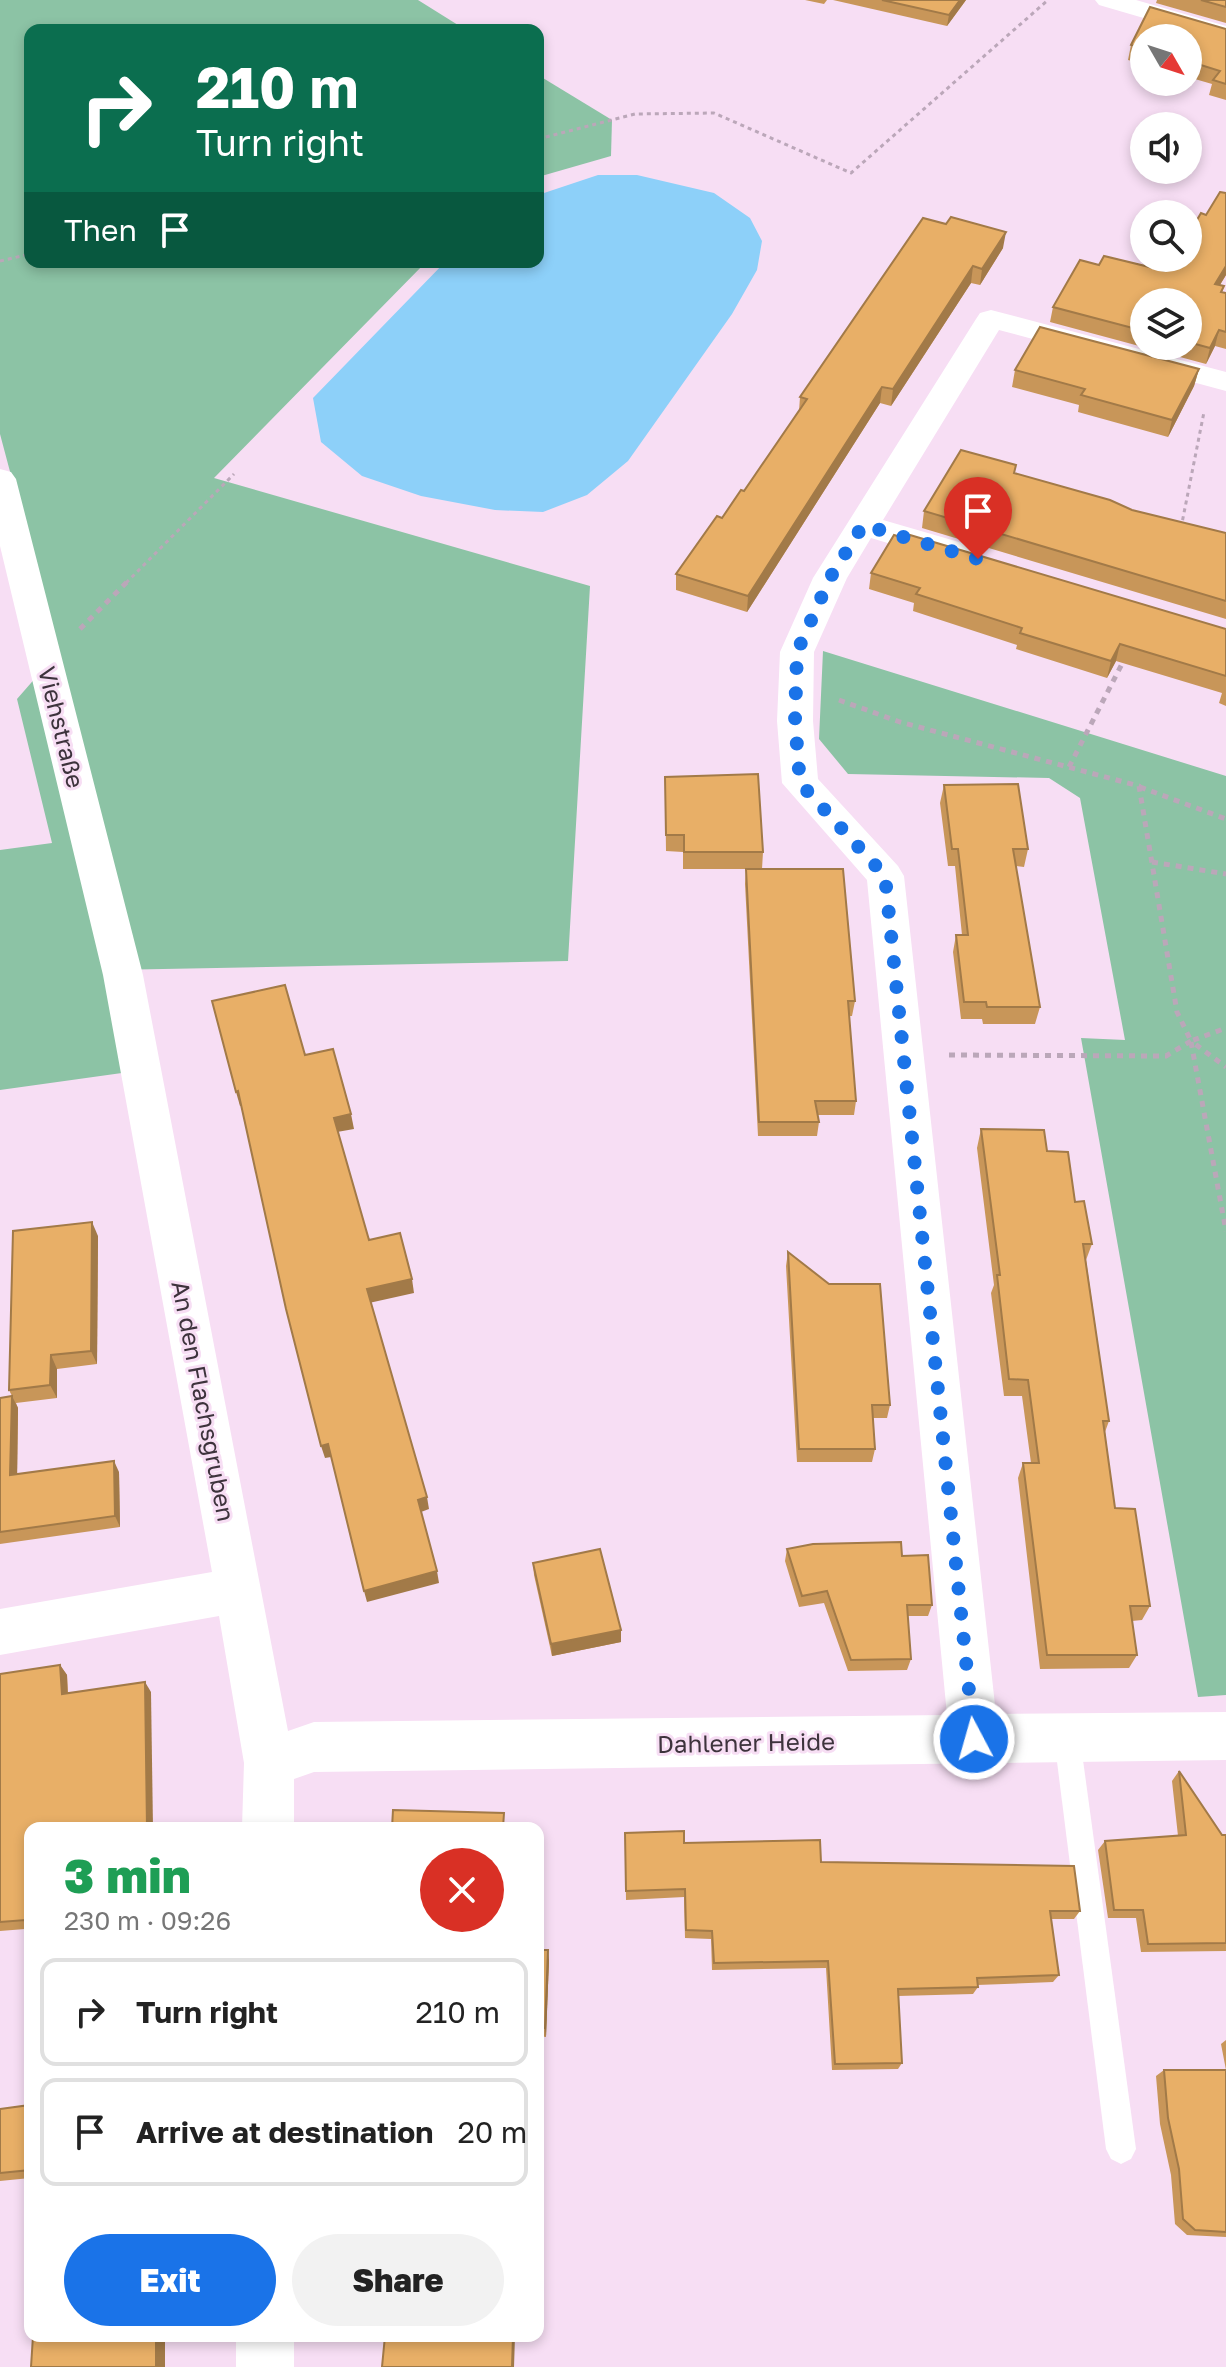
<!DOCTYPE html>
<html lang="en">
<head>
<meta charset="utf-8">
<style>
	body { margin:0; font-family:"Golos Text",sans-serif; background:#f2f2f2; color:#222; height:100vh; display:flex; flex-direction:column; font-size:30px; white-space:nowrap }
	* { box-sizing:border-box; margin:0 }
	p { font-size:26px; color:#767676 }
	.icon { flex:none; width:44px; height:44px; fill:none; stroke:currentColor; stroke-width:2; stroke-linecap:round; stroke-linejoin:round }
	.map { position:relative; flex:1; overflow:hidden }
	.details { position:absolute; left:24px; top:1822px; width:520px; height:520px; display:flex; flex-direction:column; background:#fff; border-radius:16px; box-shadow:0 4px 12px #0003 }
	.details>* { flex:none }
	.banner { position:absolute; left:24px; top:24px; width:520px; height:244px; border-radius:16px; box-shadow:0 4px 12px #0003; background:#0b6e4f; color:#fff; overflow:hidden }
	.needle { width:52px; rotate:129deg }
	.fabs { position:absolute; left:1130px; top:24px; display:grid; gap:16px }
	.fabs a { display:grid; place-items:center; width:72px; height:72px; border-radius:50%; background:#fff; box-shadow:0 4px 12px #0003; font-size:40px }
	.pin { position:absolute; display:grid; place-items:center; width:68px; height:68px; color:#fff; margin:-82px -34px; border-radius:50% 50% 50% 0; rotate:-45deg; box-shadow:0 0 8px #0007 }
	.pin .icon { rotate:45deg }
	.me { position:absolute; width:88px; margin:-44px; rotate:354deg; stroke-linejoin:round; filter:drop-shadow(0 0 6px #0008) }
	.turn { display:flex; align-items:center; gap:28px; height:168px; padding:0 40px; font-size:36px }
	.turn .icon { width:104px; height:104px; stroke-width:2.5 }
	.turn b { display:block; font-size:56px; line-height:68px }
	.then { display:flex; align-items:center; height:76px; padding:0 40px; background:#0003; gap:16px; font-size:30px }
	.round { display:grid; place-items:center; flex:none; width:84px; height:84px; border-radius:42px; background:#f2f2f2 }
	.summary { display:flex; align-items:center; justify-content:space-between; height:136px; padding:0 40px }
	h1 { font-size:48px; font-weight:800; line-height:60px; color:#1e9e55 }
	.action { display:flex; gap:16px; margin-top:auto; padding:16px 40px }
	.action a { flex:1; height:92px; border-radius:48px; background:#1a73e8; color:#fff; font-size:32px; font-weight:800; line-height:92px; text-align:center }
	.action a+a { background:#f2f2f2; color:#222 }
	ul { padding:0; list-style:none }
	li { display:flex; align-items:center; gap:24px; height:108px; margin:0 16px 12px; padding:0 24px; border:4px solid #e0e0e0; border-radius:16px }
	li div { flex:1 }
	li b { display:block; font-size:30px }
	li em { font-style:normal }
	.map>svg:first-child { display:block }
	.green { fill:#8cc3a5 }
	.water { fill:#8dd0f9 }
	.lines { fill:none; stroke-linecap:round; stroke-linejoin:round }
	.path-far1 { stroke:#bba7b9; stroke-width:3; stroke-dasharray:4 4; stroke-linecap:butt }
	.path { stroke:#bba7b9; stroke-width:5; stroke-dasharray:6 6; stroke-linecap:butt }
	.lane { fill:#fff; fill-rule:evenodd }
	.street { fill:#fff; fill-rule:evenodd }
	.wall { fill:#c89659; fill-rule:evenodd }
	.shaded-wall { fill:#a27a48 }
	.building { fill:#e8af67; stroke:#a27a48; stroke-width:2 }
	.route { stroke:#1a73e8; stroke-width:14; stroke-dasharray:0 25.2 }
	.labels { text-anchor:middle; dominant-baseline:central; stroke-width:6; stroke-linejoin:round; paint-order:stroke }
	.street-label { font-size:24px; fill:#3d333c; stroke:#f7def4 }
</style>
</head>
<body>
<div class="map">
<svg width="1226" height="2367" viewBox="0 0 1226 2367">
	<rect width="100%" height="100%" fill="#f7def4"/>
	<g class="green">
		<polygon points="0,0 418,0 466,30 30,30 30,262 426,262 214,478 590,586 568,961 110,970 129,1072 0,1090 0,850 52,843 17,699 58,652 0,434"/>
		<polygon points="538,75 612,120 611,156 538,177"/>
		<polygon points="823,651 1226,776 1226,1695 1198,1697 1081,1038 1125,1040 1080,798 1049,778 848,774 819,739"/>
	</g>
	<polygon class="water" points="598,175 637,175 714,193 750,218 762,241 757,270 732,314 628,461 587,495 543,512 495,510 421,496 362,476 321,442 313,398 445,262 538,262 538,195"/>
	<g class="lines">
		<g class="path-far1">
			<polyline points="538,139 635,114 714,113 851,173 1048,0"/>
			<polyline points="0,261 30,254"/>
			<polyline points="1181,528 1204,412"/>
			<polyline points="126,583 234,474"/>
		</g>
		<g class="path">
			<polyline points="80,629 128,581"/>
			<polyline points="839,700 900,722 1139,786 1177,1012 1191,1041 1226,1028"/>
			<polyline points="1069,767 1125,658"/>
			<polyline points="1140,787 1226,819"/>
			<polyline points="1152,862 1226,874"/>
			<polyline points="1191,1042 1226,1231"/>
			<polyline points="949,1055 1166,1056 1191,1041 1226,1067"/>
		</g>
		<polygon class="lane" points="1067,1725 1076,1729 1080,1738 1136,2149 1131,2159 1121,2164 1111,2159 1106,2149 1054,1738 1058,1729"/>
		<g class="street">
			<polygon points="1095,0 1136,0 1226,26 1226,42 1099,5"/>
			<polygon points="991,310 1226,372 1226,391 999,330 883,520 976,547 981,555 976,563 964,566 871,538 847,578 814,652 813,721 818,779 898,866 904,876 996,1714 1226,1712 1226,1760 314,1772 294,1779 294,1828 242,1828 244,1763 219,1616 0,1655 0,1609 212,1572 103,975 0,546 0,469 11,472 16,479 143,975 288,1731 314,1722 947,1715 867,880 782,783 777,721 780,652 813,578 976,319 980,313"/>
			<rect x="236" y="2336" width="58" height="31"/>
		</g>
	</g>
	<g class="wall">
		<polygon points="805,0 827,0 824,4"/>
		<polygon points="833,0 966,0 947,26"/>
		<polygon points="1157,0 1226,0 1226,23 1156,3"/>
		<polygon points="1150,7 1226,29 1226,100 1209,95 1212,84 1188,77 1188,38 1144,38 1144,64 1128,60 1131,45"/>
		<path d="M 1226,193 L 1226,275 L 1220,285 L 1224,286 L 1222,292 L 1226,293 L 1226,349 L 1215,346 L 1206,364 L 1050,322 L 1053,307 L 1099,265 L 1166,271 L 1206,215 ZM 1144,302 L 1188,302 L 1188,346 L 1144,346 Z"/>
		<polygon points="923,218 1003,248 980,285 971,283 891,406 880,403 747,612 676,590 676,574 744,491 799,411 800,397"/>
		<polygon points="1199,369 1194,386 1168,437 1078,412 1079,405 1012,387 1015,370"/>
		<polygon points="1014,473 1132,510 1226,533 1226,619 922,528 924,511"/>
		<polygon points="871,573 1226,629 1226,706 1219,703 1222,693 1116,661 1107,678 1016,649 1017,645 913,611 914,603 869,589"/>
		<polygon points="665,777 763,852 762,869 683,869 683,852 666,851"/>
		<polygon points="944,785 1028,849 1024,867 1016,866 1040,1007 1035,1024 983,1024 982,1019 961,1019 953,952 956,935 962,935 955,866 948,866 940,803"/>
		<polygon points="746,869 855,1001 852,1016 849,1016 856,1101 854,1115 817,1115 819,1122 817,1136 758,1136 745,884"/>
		<polygon points="981,1129 1047,1151 1075,1202 1092,1244 1086,1260 1109,1421 1105,1432 1115,1508 1150,1606 1142,1620 1132,1621 1137,1655 1129,1668 1040,1669 1018,1478 1023,1463 1031,1463 1022,1396 1004,1396 991,1293 994,1285 977,1148"/>
		<polygon points="98,1236 97,1364 57,1369 57,1398 16,1403 18,1408 17,1474 119,1472 120,1527 0,1544 0,1398 12,1396 9,1390"/>
		<polygon points="788,1252 890,1405 887,1418 873,1418 875,1449 872,1462 797,1462 786,1266"/>
		<polygon points="787,1549 902,1556 932,1605 928,1616 908,1616 911,1659 907,1670 848,1671 824,1603 799,1607 785,1561"/>
		<polygon points="533,1563 621,1630 621,1642 552,1656 534,1575"/>
		<polygon points="60,1665 67,1675 68,1693 151,1692 30,1828 30,1971 25,1966 25,1929 0,1931 0,1674"/>
		<polygon points="1179,1771 1222,1835 1226,1835 1226,1951 1141,1952 1136,1918 1108,1918 1098,1850 1105,1841 1178,1836 1172,1781"/>
		<polygon points="625,1833 684,1843 821,1862 1080,1911 1074,1919 1051,1919 1059,1975 1053,1982 977,1985 978,1987 973,1994 898,1996 902,2063 898,2069 832,2070 826,1968 712,1970 711,1939 685,1938 684,1897 626,1900"/>
		<polygon points="538,1950 549,1960 546,2037 538,2036"/>
		<polygon points="1226,2040 1226,2237 1187,2235 1175,2224 1171,2175 1160,2124 1156,2076 1164,2070 1226,2070 1221,2044"/>
		<polygon points="30,2105 30,2178 0,2181 0,2109"/>
	</g>
	<g class="shaded-wall">
		<polygon points="960,0 966,0 947,26 949,15"/>
		<polygon points="1006,232 1003,248 980,285 982,269"/>
		<polygon points="973,266 971,283 891,406 893,389"/>
		<polygon points="1226,266 1226,275 1211,299 1215,284"/>
		<polygon points="1219,330 1215,346 1206,364 1210,348"/>
		<polygon points="1199,369 1194,386 1168,437 1172,420"/>
		<polygon points="882,387 880,403 747,612 748,596"/>
		<polygon points="1120,644 1116,661 1107,678 1111,661"/>
		<polygon points="238,1091 242,1106 240,1106 236,1092"/>
		<polygon points="351,1114 354,1129 337,1132 334,1118"/>
		<polygon points="92,1222 98,1236 97,1364 91,1351"/>
		<polygon points="412,1279 414,1293 369,1303 367,1289"/>
		<polygon points="51,1355 57,1369 57,1398 50,1385"/>
		<polygon points="12,1396 18,1408 17,1486 10,1475"/>
		<polygon points="328,1444 331,1457 325,1458 321,1446"/>
		<polygon points="114,1461 119,1472 120,1527 115,1516"/>
		<polygon points="427,1497 429,1509 421,1512 418,1500"/>
		<polygon points="437,1571 439,1583 367,1602 364,1591"/>
		<polygon points="621,1630 621,1642 552,1656 551,1644"/>
		<polygon points="60,1665 67,1675 68,1704 62,1694"/>
		<polygon points="145,1682 151,1692 153,1828 147,1828"/>
		<polygon points="548,1950 549,1960 546,2037 545,2028"/>
		<rect x="156" y="2336" width="9" height="31"/>
		<polygon points="513,2336 515,2336 514,2367 512,2367"/>
	</g>
	<g class="building">
		<polygon points="882,0 960,0 949,15"/>
		<polygon points="1201,0 1226,0 1226,7"/>
		<polygon points="1150,7 1226,29 1226,84 1213,80 1220,71 1188,61 1188,38 1144,38 1144,49 1131,45"/>
		<polygon points="1220,192 1226,193 1226,266 1215,284 1224,286 1221,292 1226,293 1226,332 1219,330 1210,348 1188,342 1188,302 1144,302 1144,331 1053,307 1080,260 1099,265 1104,256 1166,271 1174,258 1188,258 1188,235 1201,213 1206,215"/>
		<polygon points="951,217 1006,232 982,269 973,266 893,389 882,387 748,596 676,574 717,516 722,518 741,490 744,491 807,399 800,397 923,218 946,224"/>
		<polygon points="1040,327 1199,369 1172,420 1081,395 1085,389 1015,370"/>
		<polygon points="961,450 1016,465 1014,473 1110,500 1132,510 1226,533 1226,601 924,511"/>
		<polygon points="894,535 908,539 910,535 1226,629 1226,676 1120,644 1111,661 1020,633 1022,628 916,594 920,588 871,573"/>
		<polygon points="758,774 763,852 684,852 684,835 666,835 665,777"/>
		<polygon points="1018,784 1028,849 1013,849 1040,1007 987,1007 986,1002 964,1002 956,935 968,935 958,849 952,849 944,785"/>
		<polygon points="746,869 843,869 855,1001 848,1001 856,1101 815,1101 819,1122 759,1122"/>
		<polygon points="285,985 305,1055 333,1049 351,1114 334,1118 369,1240 400,1233 412,1279 367,1289 427,1497 418,1500 437,1571 364,1591 328,1444 321,1446 286,1309 238,1091 236,1092 212,1001"/>
		<polygon points="981,1129 1044,1130 1047,1151 1068,1152 1075,1202 1084,1201 1092,1244 1083,1244 1109,1421 1103,1421 1115,1508 1135,1509 1150,1606 1130,1606 1137,1655 1047,1655 1023,1463 1039,1463 1028,1380 1009,1379 997,1275 1000,1275"/>
		<polygon points="92,1222 91,1351 51,1355 50,1385 9,1390 13,1231"/>
		<polygon points="788,1252 829,1284 880,1284 890,1405 872,1405 875,1449 799,1449"/>
		<polygon points="12,1396 10,1475 114,1461 115,1516 0,1532 0,1398"/>
		<polygon points="901,1542 902,1556 928,1555 932,1605 907,1605 911,1659 851,1660 827,1591 802,1596 787,1549 813,1544"/>
		<polygon points="600,1549 621,1630 551,1644 533,1563"/>
		<polygon points="60,1665 62,1694 145,1682 147,1828 30,1828 30,1966 25,1966 25,1920 0,1922 0,1674"/>
		<polygon points="1179,1771 1222,1835 1226,1835 1226,1943 1148,1944 1143,1910 1114,1910 1105,1841 1186,1835"/>
		<polygon points="393,1810 504,1813 503,1828 392,1828"/>
		<polygon points="684,1831 684,1843 820,1840 821,1862 1074,1866 1080,1911 1050,1911 1059,1975 977,1978 978,1987 898,1989 902,2063 835,2064 828,1961 714,1963 712,1931 686,1930 685,1889 626,1891 625,1833"/>
		<polygon points="538,1950 548,1950 545,2028 538,2028"/>
		<polygon points="1164,2070 1226,2070 1226,2232 1195,2230 1183,2219 1179,2169 1168,2118"/>
		<polygon points="30,2105 30,2170 0,2173 0,2109"/>
		<polygon points="33,2336 156,2336 156,2367 31,2367"/>
		<polygon points="385,2336 513,2336 512,2367 382,2367"/>
	</g>
	<g class="lines">
		<polyline class="route" points="974,1739 885,876 800,783 795,721 797,652 830,578 863,525 978,559"/>
	</g>
	<g class="labels">
		<g class="street-label">
			<text transform="translate(62 727) rotate(76)">Viehstraße</text>
			<text transform="translate(204 1401) rotate(79)">An den Flachsgruben</text>
			<text transform="translate(746 1742) rotate(-1)">Dahlener Heide</text>
		</g>
	</g>
</svg>
<div class="fabs">
<a><svg class="needle" viewBox="-14 -14 28 28"><path d="M0-13l5 13h-10z" fill="#e53935"/><path d="M0 13l5-13h-10z" fill="#767676"/></svg></a>
<a><svg class="icon" aria-label="sound" viewBox="0 0 24 24"><path d="M4 9h4l5-4v14l-5-4H4zM17 9q2 3 0 6"/></svg></a>
<a><svg class="icon" aria-label="search" viewBox="0 0 24 24"><circle cx="10" cy="10" r="6"/><path d="M15 15l6 6"/></svg></a>
<a><svg class="icon" aria-label="layers" viewBox="0 0 24 24"><path d="M12 4l9 5-9 5-9-5zM3 14l9 5 9-5"/></svg></a>
</div>
<div class="pin" style="left:978px;top:559px;background:#d93025"><svg class="icon" aria-label="arrive" viewBox="0 0 24 24"><path d="M6 21V4h12l-3 4 3 4H6"/></svg></div>
<svg class="me" style="left:974px;top:1739px" viewBox="-20 -20 40 40"><circle r="17" fill="#1a73e8" stroke="#fff" stroke-width="3"/><path d="M0-11L8 9 0 5-8 9z" fill="#fff"/></svg>
<div class="banner">
<div class="turn"><svg class="icon" aria-label="right" viewBox="0 0 24 24"><path d="M7 20v-9h11M14 6l5 5-5 5"/></svg><div><b>210 m</b>Turn right</div></div>
<div class="then">Then<svg class="icon" aria-label="arrive" viewBox="0 0 24 24"><path d="M6 21V4h12l-3 4 3 4H6"/></svg></div>
</div>
<section class="details">
<div class="summary"><div><h1>3 min</h1><p>230 m · 09:26</p></div><a class="round" style="background:#d93025;color:#fff"><svg class="icon" aria-label="close" viewBox="0 0 24 24"><path d="M6 6l12 12M18 6L6 18"/></svg></a></div>
<ul>
<li><svg class="icon" aria-label="right" viewBox="0 0 24 24"><path d="M7 20v-9h11M14 6l5 5-5 5"/></svg><div><b>Turn right</b></div><em>210 m</em></li>
<li><svg class="icon" aria-label="arrive" viewBox="0 0 24 24"><path d="M6 21V4h12l-3 4 3 4H6"/></svg><div><b>Arrive at destination</b></div><em>20 m</em></li>
</ul>
<div class="action"><a>Exit</a><a>Share</a></div>
</section>
</div>
</body>
</html>
